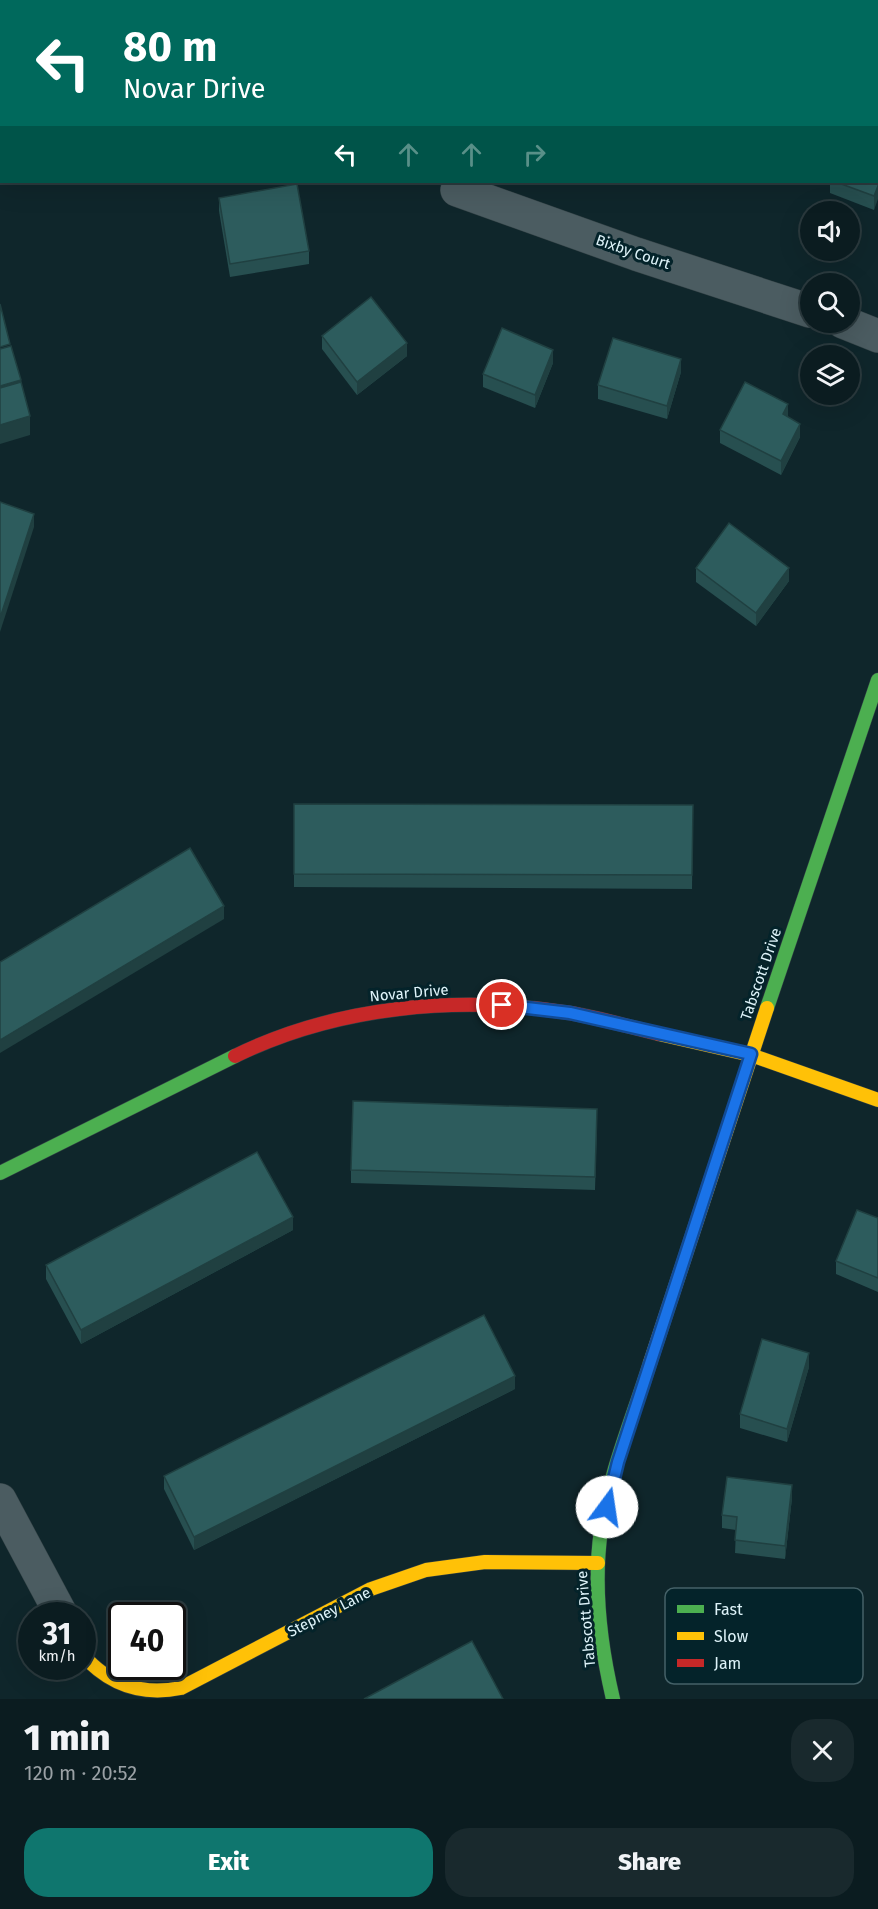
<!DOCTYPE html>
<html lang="en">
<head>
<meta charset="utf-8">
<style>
	body { margin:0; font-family:"Fira Sans",sans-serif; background:#19292d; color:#f1f3f6; height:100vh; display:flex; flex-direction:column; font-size:22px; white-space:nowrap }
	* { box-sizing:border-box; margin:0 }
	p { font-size:20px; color:#9aa1a5 }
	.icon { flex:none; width:33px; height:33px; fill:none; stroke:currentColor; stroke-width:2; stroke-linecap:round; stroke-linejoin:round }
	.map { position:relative; height:1699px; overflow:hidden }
	.side { display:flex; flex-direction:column; background:#0b1c20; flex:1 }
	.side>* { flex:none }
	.top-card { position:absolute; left:0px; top:0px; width:879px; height:183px; box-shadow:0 6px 24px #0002,0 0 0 2px #2b3a3e; background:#00695c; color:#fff; overflow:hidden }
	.tools { position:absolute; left:800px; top:201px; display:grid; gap:12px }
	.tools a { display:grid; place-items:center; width:60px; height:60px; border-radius:50%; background:#0b1c20; box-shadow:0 6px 24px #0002,0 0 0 2px #2b3a3e; font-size:30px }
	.speed { position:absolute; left:18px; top:1602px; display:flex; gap:12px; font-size:30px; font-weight:700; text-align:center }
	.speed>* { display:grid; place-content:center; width:78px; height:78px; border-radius:50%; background:#0b1c20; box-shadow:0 6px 24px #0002,0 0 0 2px #2b3a3e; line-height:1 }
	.speed small { font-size:15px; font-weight:400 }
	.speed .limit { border:3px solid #111; border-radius:9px; background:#fff; color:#111 }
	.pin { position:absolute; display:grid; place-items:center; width:51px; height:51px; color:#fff; margin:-26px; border:3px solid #fff; border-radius:50%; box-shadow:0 2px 6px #0007 }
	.me { position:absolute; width:66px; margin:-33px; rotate:14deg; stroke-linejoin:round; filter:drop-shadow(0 0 4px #0008) }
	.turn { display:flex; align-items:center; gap:21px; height:126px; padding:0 24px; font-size:27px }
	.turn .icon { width:78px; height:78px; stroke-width:2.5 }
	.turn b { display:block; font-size:42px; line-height:51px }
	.lanes { display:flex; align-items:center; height:57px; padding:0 24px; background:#0003; justify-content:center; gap:30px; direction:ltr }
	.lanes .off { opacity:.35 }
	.round { display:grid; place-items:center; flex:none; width:63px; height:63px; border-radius:24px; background:#19292d }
	.summary { display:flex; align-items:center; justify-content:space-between; height:102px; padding:0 24px }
	h1 { font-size:36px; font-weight:800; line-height:45px }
	.primary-button { display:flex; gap:12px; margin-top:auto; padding:12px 24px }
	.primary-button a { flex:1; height:69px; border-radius:24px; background:#0f766e; color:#fff; font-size:24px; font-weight:800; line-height:69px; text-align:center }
	.primary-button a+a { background:#19292d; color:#f1f3f6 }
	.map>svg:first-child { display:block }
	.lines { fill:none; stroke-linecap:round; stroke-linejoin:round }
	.street-casing { stroke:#324145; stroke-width:34 }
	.fast-casing { stroke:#324145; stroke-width:15 }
	.slow-casing { stroke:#324145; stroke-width:15 }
	.jam-casing { stroke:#324145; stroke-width:15 }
	.street { stroke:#4b5c61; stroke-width:33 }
	.fast { stroke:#4caf50; stroke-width:14 }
	.slow { stroke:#ffc107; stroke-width:14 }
	.jam { stroke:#c62828; stroke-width:14 }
	.wall { fill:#274f50 }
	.shaded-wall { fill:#204041 }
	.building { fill:#2d5c5d; stroke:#204041; stroke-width:1.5 }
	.route-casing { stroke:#114b97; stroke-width:15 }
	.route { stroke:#1a73e8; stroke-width:10 }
	.labels { text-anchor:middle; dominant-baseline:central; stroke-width:6; stroke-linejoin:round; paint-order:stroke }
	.street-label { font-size:15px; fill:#def3f9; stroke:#04232a }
	.key { fill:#04232a; stroke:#456168; stroke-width:1.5 }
	.key-label { font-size:16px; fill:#def3f9 }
</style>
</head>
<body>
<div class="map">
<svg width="878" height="1699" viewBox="0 0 878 1699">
	<rect width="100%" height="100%" fill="#0f262b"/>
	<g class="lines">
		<g class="street-casing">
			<g id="street">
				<polyline points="457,190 636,254 810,311"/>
				<polyline points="843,322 878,336"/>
				<polyline points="0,1500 62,1616"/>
			</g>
		</g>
		<g class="fast-casing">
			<g id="fast">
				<polyline points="767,1008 878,680"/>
				<polyline points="0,1173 235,1056"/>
				<path d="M 613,1699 C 600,1644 593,1586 601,1530 C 609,1474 633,1417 650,1363"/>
			</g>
		</g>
		<g class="slow-casing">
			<g id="slow">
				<polyline points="659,1034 751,1055 878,1100"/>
				<polyline points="650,1363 767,1008"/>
				<path d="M 82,1654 C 109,1685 141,1696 181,1688 L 371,1589 L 426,1570 L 485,1562 L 598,1563"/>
			</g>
		</g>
		<g class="jam-casing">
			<path id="jam" d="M 235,1056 C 337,1006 458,995 570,1013 C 600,1018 630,1027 659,1034"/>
		</g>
		<use href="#street" class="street"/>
		<use href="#fast" class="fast"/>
		<use href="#slow" class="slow"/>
		<use href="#jam" class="jam"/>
	</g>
	<g class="wall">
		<polygon points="767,0 786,0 785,2 770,2"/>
		<polygon points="830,182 878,182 874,210 830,193"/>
		<polygon points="219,198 309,251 309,264 230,277 219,211"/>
		<polygon points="322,336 407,356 357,395 322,349"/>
		<polygon points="553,363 535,408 483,387 483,374"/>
		<polygon points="681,372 667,419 598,399 598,385"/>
		<polygon points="788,417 800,437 781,475 720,443 720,430"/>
		<polygon points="696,568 789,581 756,626 696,582"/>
		<polygon points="294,804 693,805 692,889 294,887"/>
		<polygon points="597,1122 595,1190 351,1183 351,1170"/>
		<polygon points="878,1218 878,1292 836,1274 836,1261"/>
		<polygon points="293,1230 81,1344 46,1279 46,1265"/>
		<polygon points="809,1367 787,1442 740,1428 740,1414"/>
		<polygon points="515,1389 194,1550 164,1489 164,1476"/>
		<polygon points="792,1498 785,1559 735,1553 736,1530 722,1528 722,1515"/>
		<polygon points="711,1600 774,1658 774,1672 723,1681 711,1614"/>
	</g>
	<g class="shaded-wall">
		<polygon points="878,186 878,199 874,210 874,196"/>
		<polygon points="407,343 407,356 357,395 357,382"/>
		<polygon points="553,350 553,363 535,408 535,395"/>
		<polygon points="681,359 681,372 667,419 667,406"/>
		<polygon points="21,380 21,399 0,405 0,386"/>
		<polygon points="788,404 788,417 783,414"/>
		<polygon points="30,416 30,435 0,444 0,425"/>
		<polygon points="800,424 800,437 781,475 781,461"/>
		<polygon points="34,514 34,527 0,632 0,618"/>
		<polygon points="789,568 789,581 756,626 756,613"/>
		<polygon points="224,906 224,919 0,1053 0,1040"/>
		<polygon points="293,1217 293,1230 81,1344 81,1330"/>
		<polygon points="809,1353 809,1367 787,1442 787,1429"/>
		<polygon points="515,1376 515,1389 194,1550 194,1537"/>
		<polygon points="792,1485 792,1498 785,1559 785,1546"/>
	</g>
	<g class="building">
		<rect x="401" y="0" width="55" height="2"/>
		<polygon points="858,0 878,0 878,6 878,2 860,2 858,1"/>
		<polygon points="878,87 878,186 874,196 836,182 878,182"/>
		<polygon points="297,184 309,251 230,264 219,198"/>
		<polygon points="371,297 407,343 357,382 322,336"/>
		<polygon points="0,304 10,344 0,347"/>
		<polygon points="502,328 553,350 535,395 483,374"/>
		<polygon points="613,338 681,359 667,406 598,385"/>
		<polygon points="11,346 21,380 0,386 0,349"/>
		<polygon points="21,382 30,416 0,425 0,388"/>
		<polygon points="745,382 788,404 783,414 800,424 781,461 720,430"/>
		<polygon points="0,502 34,514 0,618"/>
		<polygon points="729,523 789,568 756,613 696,568"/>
		<polygon points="294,804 693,805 692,875 294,874"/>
		<polygon points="190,848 224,906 0,1040 0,962"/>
		<polygon points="353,1101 597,1109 595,1177 351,1170"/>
		<polygon points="257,1152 293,1217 81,1330 46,1265"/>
		<polygon points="857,1210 878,1218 878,1278 836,1261"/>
		<polygon points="484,1315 515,1376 194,1537 164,1476"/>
		<polygon points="762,1339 809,1353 787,1429 740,1414"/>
		<polygon points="727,1477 792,1485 785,1546 735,1540 737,1517 722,1515"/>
		<polygon points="472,1641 503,1699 364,1699"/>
	</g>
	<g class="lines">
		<g class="route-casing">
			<polyline id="route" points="502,1005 570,1013 751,1054 618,1462 607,1507"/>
		</g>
		<use href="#route" class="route"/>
	</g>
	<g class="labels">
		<g class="street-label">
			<text transform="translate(633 252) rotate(19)">Bixby Court</text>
			<text transform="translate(761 974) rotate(-71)">Tabscott Drive</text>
			<text transform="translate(409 993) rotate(-5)">Novar Drive</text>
			<text transform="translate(329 1612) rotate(-27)">Stepney Lane</text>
			<text transform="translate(586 1619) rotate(-95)">Tabscott Drive</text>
		</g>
	</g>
	<rect x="665" y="1588" width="198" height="96" rx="9" class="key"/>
	<rect x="677" y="1605" width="27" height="8" fill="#4caf50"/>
	<rect x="677" y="1632" width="27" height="8" fill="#ffc107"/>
	<rect x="677" y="1659" width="27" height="8" fill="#c62828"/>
	<g class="key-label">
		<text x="714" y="1615">Fast</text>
		<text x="714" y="1642">Slow</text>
		<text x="714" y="1669">Jam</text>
	</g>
</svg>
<div class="tools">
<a><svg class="icon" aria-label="sound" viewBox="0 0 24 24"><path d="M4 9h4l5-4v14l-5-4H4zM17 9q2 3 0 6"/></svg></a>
<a><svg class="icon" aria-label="search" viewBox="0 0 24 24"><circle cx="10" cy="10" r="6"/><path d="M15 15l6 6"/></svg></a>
<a><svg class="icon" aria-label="layers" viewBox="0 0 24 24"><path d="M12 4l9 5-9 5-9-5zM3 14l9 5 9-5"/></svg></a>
</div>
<div class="speed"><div>31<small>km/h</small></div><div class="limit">40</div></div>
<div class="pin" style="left:502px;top:1005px;background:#d93025"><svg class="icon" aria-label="arrive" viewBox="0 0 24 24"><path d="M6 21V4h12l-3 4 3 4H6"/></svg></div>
<svg class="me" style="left:607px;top:1507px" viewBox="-20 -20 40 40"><circle r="19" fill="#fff"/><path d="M0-13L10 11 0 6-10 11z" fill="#1a73e8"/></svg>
<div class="top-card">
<div class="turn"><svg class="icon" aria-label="left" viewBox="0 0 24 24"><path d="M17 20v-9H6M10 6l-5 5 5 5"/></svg><div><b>80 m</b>Novar Drive</div></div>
<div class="lanes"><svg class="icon" aria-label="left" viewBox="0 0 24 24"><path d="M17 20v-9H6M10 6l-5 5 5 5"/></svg><svg class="icon off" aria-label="ahead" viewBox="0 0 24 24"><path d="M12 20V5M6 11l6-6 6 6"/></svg><svg class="icon off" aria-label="ahead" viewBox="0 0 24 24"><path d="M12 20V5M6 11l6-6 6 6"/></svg><svg class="icon off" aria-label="right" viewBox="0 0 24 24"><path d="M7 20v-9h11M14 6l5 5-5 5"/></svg></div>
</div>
</div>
<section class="side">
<div class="summary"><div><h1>1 min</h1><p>120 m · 20:52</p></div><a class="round"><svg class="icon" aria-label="close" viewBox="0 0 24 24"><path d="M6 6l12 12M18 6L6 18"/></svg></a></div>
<div class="primary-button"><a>Exit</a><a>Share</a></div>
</section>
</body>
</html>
